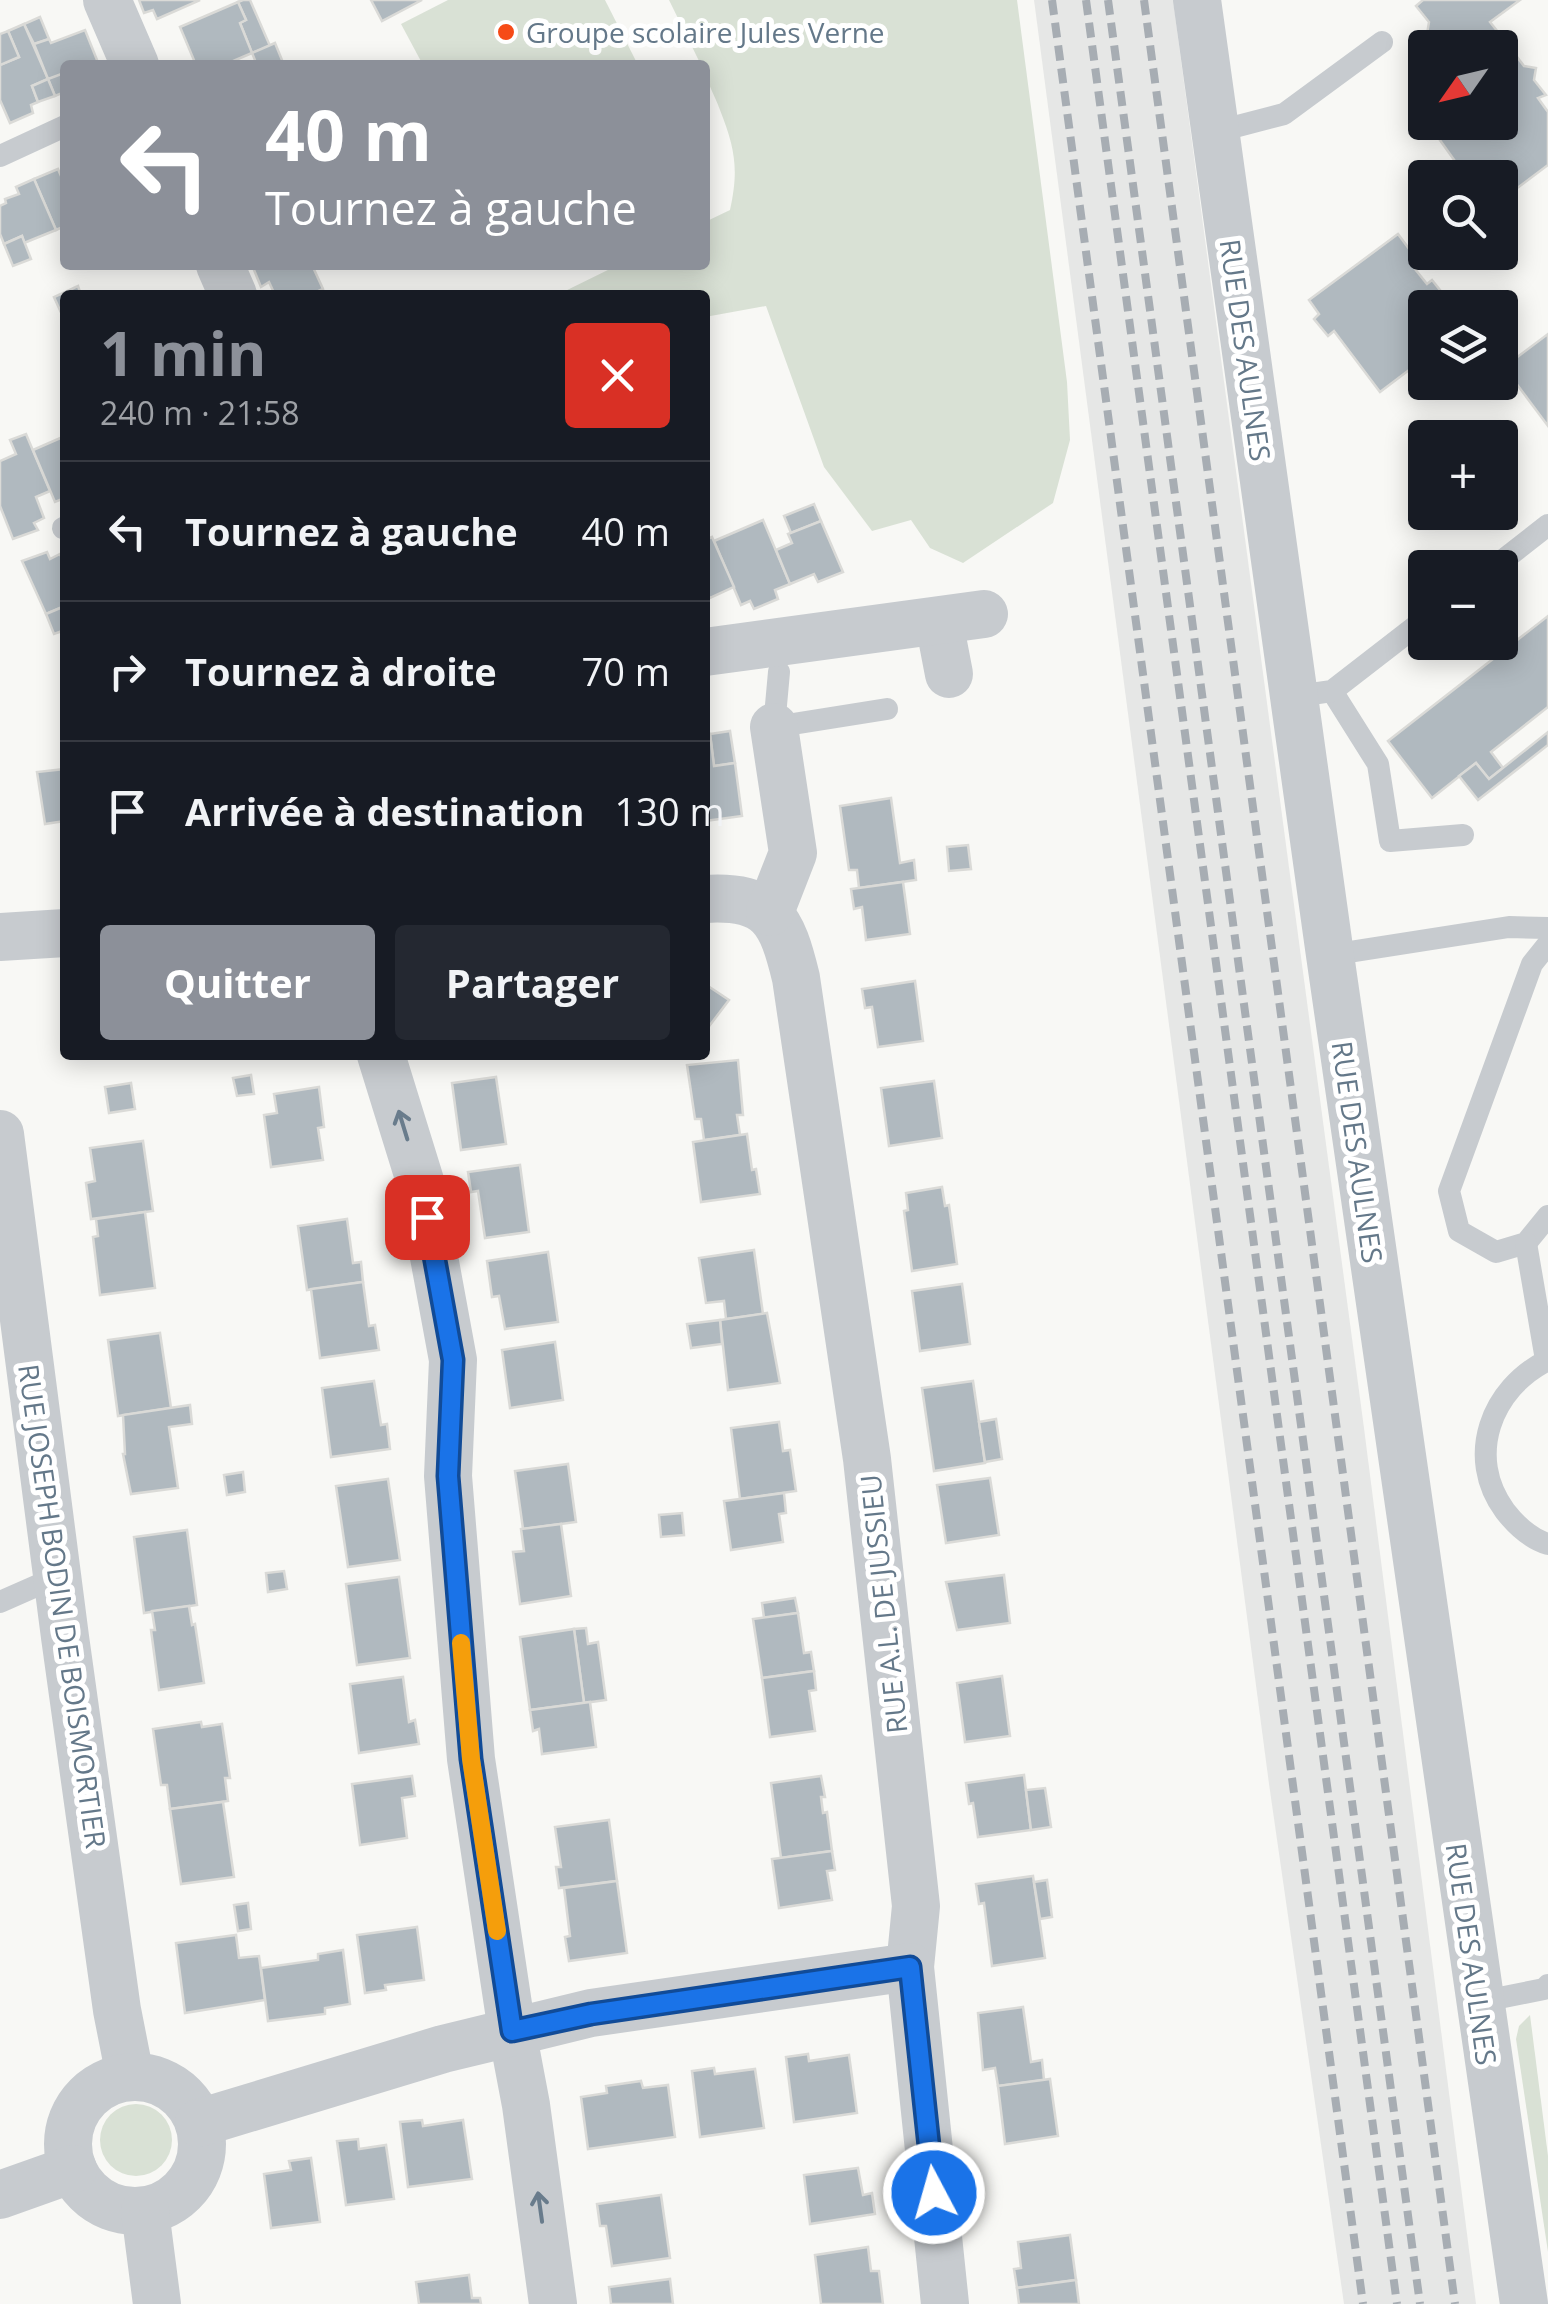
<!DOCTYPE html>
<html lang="fr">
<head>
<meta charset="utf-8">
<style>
	body { margin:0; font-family:"Open Sans",sans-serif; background:#242831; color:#f1f3f6; height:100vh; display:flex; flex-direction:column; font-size:38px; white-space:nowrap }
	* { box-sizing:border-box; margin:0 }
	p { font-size:32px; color:#9ea1a6 }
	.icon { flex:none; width:55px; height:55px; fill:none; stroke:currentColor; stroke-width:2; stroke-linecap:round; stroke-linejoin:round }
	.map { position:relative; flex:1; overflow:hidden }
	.sheet { position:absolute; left:60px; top:290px; width:650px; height:770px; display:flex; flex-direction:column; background:#171b24; border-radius:10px; box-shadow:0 5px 25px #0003 }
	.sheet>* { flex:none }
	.guide { position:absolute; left:60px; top:60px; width:650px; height:210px; border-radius:10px; box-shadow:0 5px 25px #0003; background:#8c9099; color:#fff; overflow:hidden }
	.needle { width:65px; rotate:236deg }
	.tools { position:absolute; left:1408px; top:30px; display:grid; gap:20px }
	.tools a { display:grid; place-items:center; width:110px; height:110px; border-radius:10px; background:#171b24; box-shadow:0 5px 25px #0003; font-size:50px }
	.pin { position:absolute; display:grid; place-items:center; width:85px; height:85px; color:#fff; margin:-42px; border-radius:20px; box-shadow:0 5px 15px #0006 }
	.me { position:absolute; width:110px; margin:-55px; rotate:354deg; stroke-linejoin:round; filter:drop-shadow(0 0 8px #0008) }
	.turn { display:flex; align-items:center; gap:35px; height:210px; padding:0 40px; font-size:45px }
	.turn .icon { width:130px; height:130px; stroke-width:2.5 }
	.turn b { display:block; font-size:70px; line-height:85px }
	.round { display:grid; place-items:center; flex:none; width:105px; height:105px; border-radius:10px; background:#242831 }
	.summary { display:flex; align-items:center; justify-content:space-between; height:170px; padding:0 40px }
	h1 { font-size:60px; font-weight:700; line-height:75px; color:#8c9099 }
	.action { display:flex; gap:20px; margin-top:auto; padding:20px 40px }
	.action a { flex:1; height:115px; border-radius:10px; background:#8c9099; color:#fff; font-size:40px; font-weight:700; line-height:115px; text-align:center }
	.action a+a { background:#242831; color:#f1f3f6 }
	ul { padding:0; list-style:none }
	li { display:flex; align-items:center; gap:30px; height:140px; padding:0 40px; border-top:2px solid #363941 }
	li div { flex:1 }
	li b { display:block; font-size:38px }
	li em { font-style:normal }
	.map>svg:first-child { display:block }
	.built { fill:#e6e7e6 }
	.green { fill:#d9e1d5 }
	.building { fill:#b0b9bf; stroke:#dadad7; stroke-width:2.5 }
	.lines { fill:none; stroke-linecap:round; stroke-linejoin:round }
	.lane { stroke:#c7cbcf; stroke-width:22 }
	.street { stroke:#c7cbcf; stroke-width:48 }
	.rail { stroke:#a7adb3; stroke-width:8; stroke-dasharray:15 8; stroke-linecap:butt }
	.oneway { stroke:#697c8c }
	.route-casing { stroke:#114b97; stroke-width:25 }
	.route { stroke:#1a73e8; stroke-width:18 }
	.slow { stroke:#f59e0b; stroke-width:18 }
	.poi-dot { fill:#f64b17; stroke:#fff; stroke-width:4 }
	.labels { text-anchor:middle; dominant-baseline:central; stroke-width:10; stroke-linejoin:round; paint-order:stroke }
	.poi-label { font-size:28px; fill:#647889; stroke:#fff; text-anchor:start }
	.street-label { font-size:28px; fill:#647889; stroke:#fff }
</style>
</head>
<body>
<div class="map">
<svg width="1548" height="2304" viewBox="0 0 1548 2304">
	<rect width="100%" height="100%" fill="#f8f8f5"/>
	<polygon class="built" points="1034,0 1173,0 1364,1428 1476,2304 1344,2304 1269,1784"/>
	<g class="green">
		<polygon points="448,0 605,0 638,65 423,65 401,24"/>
		<path d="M 669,0 L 1017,0 L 1067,382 L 1070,440 L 1053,503 L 963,563 L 930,548 L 911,520 L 872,531 L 824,467 L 766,306 L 705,317 L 705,295 L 557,295 L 618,265 L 705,265 L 705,222 L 730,210 C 739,170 735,148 720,110 C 715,95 705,81 705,65 L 701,65 Z"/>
		<polygon points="1530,2015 1548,2156 1548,2252 1516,2039 1519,2026"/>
		<circle cx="136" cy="2140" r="36"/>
	</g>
	<g class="building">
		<polygon points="139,0 200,0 157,19 153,10 144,13"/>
		<polygon points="243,0 250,0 270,46 252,53 240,23 246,20 238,2"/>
		<polygon points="371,0 422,0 382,21"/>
		<polygon points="1423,0 1520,0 1490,22 1502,37 1489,48 1448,48 1440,37 1427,34 1429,22 1416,6"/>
		<polygon points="238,2 246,20 240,23 252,53 224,65 196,65 180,27"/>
		<polygon points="40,17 49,39 34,44 24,24"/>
		<polygon points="24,24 48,79 32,86 38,102 31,105 33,113 10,123 0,100 0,65 19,57 8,31"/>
		<polygon points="85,30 99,65 65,65 65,75 48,79 34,44 49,39 51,43"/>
		<polygon points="8,31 19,57 0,65 0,34"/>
		<polygon points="275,43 284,65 257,65 252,53"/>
		<polygon points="1511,49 1524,66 1536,68 1534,80 1546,95 1538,98 1548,112 1548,165 1500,201 1500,178 1467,178 1427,122 1500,122 1500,57"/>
		<polygon points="64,73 65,92 55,96 48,79"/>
		<polygon points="48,79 55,96 38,102 32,86"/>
		<polygon points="58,169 61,176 65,174 65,226 56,230 34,179"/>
		<polygon points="34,179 56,230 24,243 22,236 4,244 0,234 0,206 6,203 5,199 19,194 16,187"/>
		<polygon points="1398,234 1421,265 1415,269 1427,284 1432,280 1444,295 1455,296 1454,308 1425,308 1425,358 1380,392 1334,331 1328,336 1314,319 1319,314 1309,300"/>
		<polygon points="22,236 31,259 13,266 4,244"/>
		<polygon points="252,265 312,265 323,289 310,295 275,295 269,282 261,287"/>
		<polygon points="78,286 81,295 65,295 63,317 54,297"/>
		<polygon points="1548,334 1548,426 1504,367"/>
		<polygon points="26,434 50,491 36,497 44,518 34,523 38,530 13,539 0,506 0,461 16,454 10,440"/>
		<polygon points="65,436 65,498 55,502 33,450"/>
		<polygon points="814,504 821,521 791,533 784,516"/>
		<polygon points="763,520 790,584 775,590 778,599 754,609 750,601 741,605 714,541"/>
		<polygon points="821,521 843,572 818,582 814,574 790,584 776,550 792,543 788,534"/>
		<polygon points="712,537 734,587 710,598 705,591 705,540"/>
		<polygon points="47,552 50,559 60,554 65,565 65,606 46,614 22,561"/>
		<polygon points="65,606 65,630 54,634 46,614"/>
		<polygon points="1548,616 1548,707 1491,752 1503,768 1489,779 1476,763 1432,798 1388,741"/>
		<polygon points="730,731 735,763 714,766 710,734"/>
		<polygon points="1548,732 1548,745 1478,800 1459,776 1476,763 1489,779"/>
		<polygon points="710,734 714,766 735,763 742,816 705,821 705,735"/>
		<polygon points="65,769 65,821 45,824 37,772"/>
		<polygon points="891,798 900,863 914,860 916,880 859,888 857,870 849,870 840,806"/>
		<polygon points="968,845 971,869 949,871 947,847"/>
		<polygon points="903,882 910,934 866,940 862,907 854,909 851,889"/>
		<polygon points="915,981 923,1041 878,1047 872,1007 865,1008 862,989"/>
		<polygon points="705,984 729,1000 707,1029 705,1028"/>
		<polygon points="738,1060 743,1115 737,1115 740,1135 704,1140 701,1119 695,1119 687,1065"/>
		<polygon points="251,1075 254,1094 237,1096 233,1078"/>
		<polygon points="496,1077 506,1144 461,1150 452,1083"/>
		<polygon points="934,1081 942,1138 889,1146 881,1088"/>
		<polygon points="131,1083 135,1109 109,1113 105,1087"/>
		<polygon points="319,1087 324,1127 318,1128 323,1160 271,1167 264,1115 277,1113 274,1094"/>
		<polygon points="747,1134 752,1170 756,1169 760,1194 701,1202 693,1142"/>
		<polygon points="143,1141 153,1211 91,1219 86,1183 95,1181 90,1148"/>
		<polygon points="520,1165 529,1232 485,1238 478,1191 471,1192 468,1172"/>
		<polygon points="942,1187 945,1206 949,1205 957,1264 912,1271 904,1211 908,1210 906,1193"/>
		<polygon points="145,1212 155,1288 100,1295 93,1237 98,1236 96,1219"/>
		<polygon points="347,1219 353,1263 361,1262 363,1282 307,1290 298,1226"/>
		<polygon points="754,1250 763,1314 726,1319 724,1301 706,1303 699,1258"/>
		<polygon points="548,1252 558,1322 505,1329 499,1296 492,1297 487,1261"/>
		<polygon points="363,1282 369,1326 375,1325 379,1350 320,1358 311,1289"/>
		<polygon points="962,1284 970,1344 920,1351 912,1291"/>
		<polygon points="767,1313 780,1383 728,1390 720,1320"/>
		<polygon points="720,1320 722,1344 691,1348 687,1324"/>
		<polygon points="160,1333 171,1408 118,1416 108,1340"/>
		<polygon points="555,1342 563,1400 510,1408 502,1350"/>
		<polygon points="374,1381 381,1425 387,1424 390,1449 331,1457 322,1388"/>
		<polygon points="973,1381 985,1463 934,1471 922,1388"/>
		<polygon points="190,1405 192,1424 169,1427 178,1488 131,1494 123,1454 125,1454 123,1415"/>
		<polygon points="996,1419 1002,1459 985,1462 979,1422"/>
		<polygon points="779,1422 783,1451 790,1450 796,1491 740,1499 731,1428"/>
		<polygon points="568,1464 576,1522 523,1529 515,1471"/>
		<polygon points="243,1472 245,1492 227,1495 224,1475"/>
		<polygon points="990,1478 999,1535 946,1543 937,1485"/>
		<polygon points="388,1479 400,1560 348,1567 336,1486"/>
		<polygon points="784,1493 786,1513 779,1514 783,1542 731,1550 724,1501"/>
		<polygon points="682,1513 684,1535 661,1537 659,1515"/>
		<polygon points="561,1524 571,1596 520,1604 513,1552 524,1551 521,1529"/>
		<polygon points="187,1530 197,1605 144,1613 134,1537"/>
		<polygon points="284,1571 287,1589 268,1592 266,1573"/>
		<polygon points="1004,1575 1010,1623 957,1630 946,1582"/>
		<polygon points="399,1577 410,1658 357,1665 346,1584"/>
		<polygon points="795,1598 798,1613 764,1618 762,1603"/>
		<polygon points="189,1606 192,1625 195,1624 204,1683 159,1690 151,1630 155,1630 152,1611"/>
		<polygon points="798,1613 804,1653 811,1652 814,1671 762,1678 753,1619"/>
		<polygon points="586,1628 588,1644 598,1642 606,1700 584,1703 574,1629"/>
		<polygon points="574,1629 584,1703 530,1710 520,1637"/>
		<polygon points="814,1671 816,1690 809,1691 815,1731 770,1737 762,1678"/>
		<polygon points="1002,1676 1010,1736 965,1742 957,1683"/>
		<polygon points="403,1677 409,1722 415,1720 419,1744 359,1753 350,1684"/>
		<polygon points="590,1702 596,1747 542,1754 539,1729 533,1731 530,1710"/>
		<polygon points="201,1722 202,1727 222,1724 230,1778 225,1778 228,1801 170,1809 167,1785 161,1785 153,1729"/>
		<polygon points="1024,1775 1031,1830 978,1837 973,1803 969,1804 966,1783"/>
		<polygon points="412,1776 415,1796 402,1798 407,1838 360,1845 352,1784"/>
		<polygon points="821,1776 825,1797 821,1797 823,1813 827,1812 832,1851 781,1858 771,1783"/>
		<polygon points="1045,1788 1051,1827 1031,1830 1026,1790"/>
		<polygon points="223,1802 234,1877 181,1884 170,1809"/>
		<polygon points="609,1820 617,1881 559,1888 556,1867 561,1867 555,1827"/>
		<polygon points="832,1851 835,1870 827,1871 832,1900 779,1908 772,1859"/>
		<polygon points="1033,1876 1045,1958 992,1966 984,1903 979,1904 976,1884"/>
		<polygon points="1047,1880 1052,1917 1040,1919 1034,1882"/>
		<polygon points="617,1881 627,1953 569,1961 565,1937 570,1936 564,1888"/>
		<polygon points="248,1903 251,1929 238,1931 234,1905"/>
		<polygon points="417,1927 424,1980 385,1985 386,1990 365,1993 357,1935"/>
		<polygon points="236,1935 239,1958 259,1956 265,2000 185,2013 176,1943"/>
		<polygon points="343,1950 350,2004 325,2008 325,2014 268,2021 261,1968 318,1960 318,1954"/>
		<polygon points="1023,2007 1031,2062 1042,2060 1044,2080 998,2086 995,2068 983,2070 978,2013"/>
		<polygon points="808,2054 809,2061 849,2055 857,2113 794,2122 786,2057"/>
		<polygon points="714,2068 715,2074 755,2069 764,2128 700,2137 692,2071"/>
		<polygon points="1050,2079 1058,2136 1005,2144 998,2086"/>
		<polygon points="641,2081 643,2088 668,2085 675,2137 588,2149 581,2097 607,2093 606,2086"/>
		<polygon points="422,2120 423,2126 463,2120 472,2179 408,2187 400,2122"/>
		<polygon points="358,2139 359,2149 386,2145 394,2199 346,2205 337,2141"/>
		<polygon points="311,2158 320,2222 271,2228 264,2174 291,2170 289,2161"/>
		<polygon points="858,2168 863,2195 872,2193 875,2214 810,2224 804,2175"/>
		<polygon points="661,2195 670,2258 612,2266 606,2226 600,2226 597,2204"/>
		<polygon points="1070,2235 1076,2280 1017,2288 1014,2269 1021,2268 1018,2242"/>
		<polygon points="868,2247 871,2271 879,2271 883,2304 821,2304 815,2255"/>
		<polygon points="469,2275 472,2298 480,2298 481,2304 419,2304 416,2282"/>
		<polygon points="670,2279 673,2304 611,2304 609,2287"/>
		<polygon points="1076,2280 1079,2304 1019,2304 1017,2288"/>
	</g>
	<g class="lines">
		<g class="lane">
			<polyline points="1215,132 1284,114 1382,42"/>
			<polyline points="0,156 65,126"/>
			<polyline points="63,528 65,527"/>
			<polyline points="1493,568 1548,525"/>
			<polyline points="779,672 774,727 887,709"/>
			<polyline points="1332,691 1378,764 1390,841 1463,835"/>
			<polyline points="1318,693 1332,691 1425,619"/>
			<polyline points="1548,944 1532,964 1449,1191 1459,1231 1496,1252 1526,1243 1548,1216"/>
			<polyline points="1330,955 1509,927 1548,928"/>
			<polyline points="1526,1243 1546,1360"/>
			<path d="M 1548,1360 C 1491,1388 1465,1457 1505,1511 C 1516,1525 1531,1539 1548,1544"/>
			<polyline points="0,1602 59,1576"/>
			<polyline points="1479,2002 1544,1989 1548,1985"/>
		</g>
		<g class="street">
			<polyline points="107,0 135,65"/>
			<polyline points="1197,0 1330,955 1524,2304"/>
			<polyline points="220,265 233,295"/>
			<polyline points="939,622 949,674"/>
			<polyline points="705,652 984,614"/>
			<path d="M 705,899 C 771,895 782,920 796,978 L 867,1459 L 916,1906 L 910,1967 L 945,2304"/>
			<polyline points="770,912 793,853 774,727"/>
			<polyline points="0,937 65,933"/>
			<polyline points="381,1055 420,1181 453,1360 448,1476 471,1759 512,2031 526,2105 553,2304"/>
			<polyline points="0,1134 65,1637 117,2010 130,2076"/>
			<circle cx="135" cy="2144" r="67"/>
			<polyline points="199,2123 443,2049 591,2013 910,1967"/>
			<polyline points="0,2195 73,2169"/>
			<polyline points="145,2211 157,2304"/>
		</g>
		<g class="rail">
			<polyline points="1052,0 1363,2304"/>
			<polyline points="1086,0 1397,2304"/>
			<polyline points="1108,0 1420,2304"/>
			<polyline points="1144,0 1455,2304"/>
		</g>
	</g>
	<defs><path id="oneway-shaft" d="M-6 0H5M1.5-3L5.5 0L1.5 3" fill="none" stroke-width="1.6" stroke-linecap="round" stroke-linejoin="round" transform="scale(2.5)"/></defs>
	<g class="oneway">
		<use href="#oneway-shaft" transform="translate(403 1125) rotate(-107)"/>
		<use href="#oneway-shaft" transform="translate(540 2207) rotate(-98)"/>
	</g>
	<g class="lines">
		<g class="route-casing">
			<polyline id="route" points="427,1217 453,1360 448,1476 471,1759 512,2031 591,2014 910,1967 934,2193"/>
		</g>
		<use href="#route" class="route"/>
		<polyline class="slow" points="461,1643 471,1759 497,1931"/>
	</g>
	<circle class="poi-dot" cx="506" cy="32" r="10"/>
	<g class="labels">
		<g class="poi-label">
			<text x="526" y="32">Groupe scolaire Jules Verne</text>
		</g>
		<g class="street-label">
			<text transform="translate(1246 350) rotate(82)">RUE DES AULNES</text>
			<text transform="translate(1358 1152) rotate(82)">RUE DES AULNES</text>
			<text transform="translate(883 1604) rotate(-96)">RUE A.L. DE JUSSIEU</text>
			<text transform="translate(63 1606) rotate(82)">RUE JOSEPH BODIN DE BOISMORTIER</text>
			<text transform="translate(1472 1954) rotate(82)">RUE DES AULNES</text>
		</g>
	</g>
</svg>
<div class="tools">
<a><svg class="needle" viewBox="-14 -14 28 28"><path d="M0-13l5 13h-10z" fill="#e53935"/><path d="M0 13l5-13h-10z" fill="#9ea1a6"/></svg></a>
<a><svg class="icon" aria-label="search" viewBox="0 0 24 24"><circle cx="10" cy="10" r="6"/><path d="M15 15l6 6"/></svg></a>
<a><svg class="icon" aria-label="layers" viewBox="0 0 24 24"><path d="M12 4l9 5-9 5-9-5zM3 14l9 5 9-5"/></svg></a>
<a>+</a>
<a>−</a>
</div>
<div class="pin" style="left:427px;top:1217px;background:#d93025"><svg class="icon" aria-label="arrive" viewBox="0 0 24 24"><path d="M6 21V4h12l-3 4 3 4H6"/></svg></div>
<svg class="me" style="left:934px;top:2193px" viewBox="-20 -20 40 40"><circle r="17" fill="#1a73e8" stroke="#fff" stroke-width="3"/><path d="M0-11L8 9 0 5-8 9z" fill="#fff"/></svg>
<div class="guide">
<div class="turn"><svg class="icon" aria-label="left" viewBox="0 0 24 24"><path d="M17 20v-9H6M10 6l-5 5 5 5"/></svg><div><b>40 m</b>Tournez à gauche</div></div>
</div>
<section class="sheet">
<div class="summary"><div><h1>1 min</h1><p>240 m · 21:58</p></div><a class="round" style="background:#d93025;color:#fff"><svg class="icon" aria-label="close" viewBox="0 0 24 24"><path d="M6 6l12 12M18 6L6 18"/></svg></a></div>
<ul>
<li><svg class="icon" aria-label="left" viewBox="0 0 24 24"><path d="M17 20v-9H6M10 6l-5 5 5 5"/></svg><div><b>Tournez à gauche</b></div><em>40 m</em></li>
<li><svg class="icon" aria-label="right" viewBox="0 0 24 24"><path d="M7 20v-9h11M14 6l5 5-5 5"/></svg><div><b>Tournez à droite</b></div><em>70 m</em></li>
<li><svg class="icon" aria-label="arrive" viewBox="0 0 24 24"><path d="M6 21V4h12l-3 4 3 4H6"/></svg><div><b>Arrivée à destination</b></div><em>130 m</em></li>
</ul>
<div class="action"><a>Quitter</a><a>Partager</a></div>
</section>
</div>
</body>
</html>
